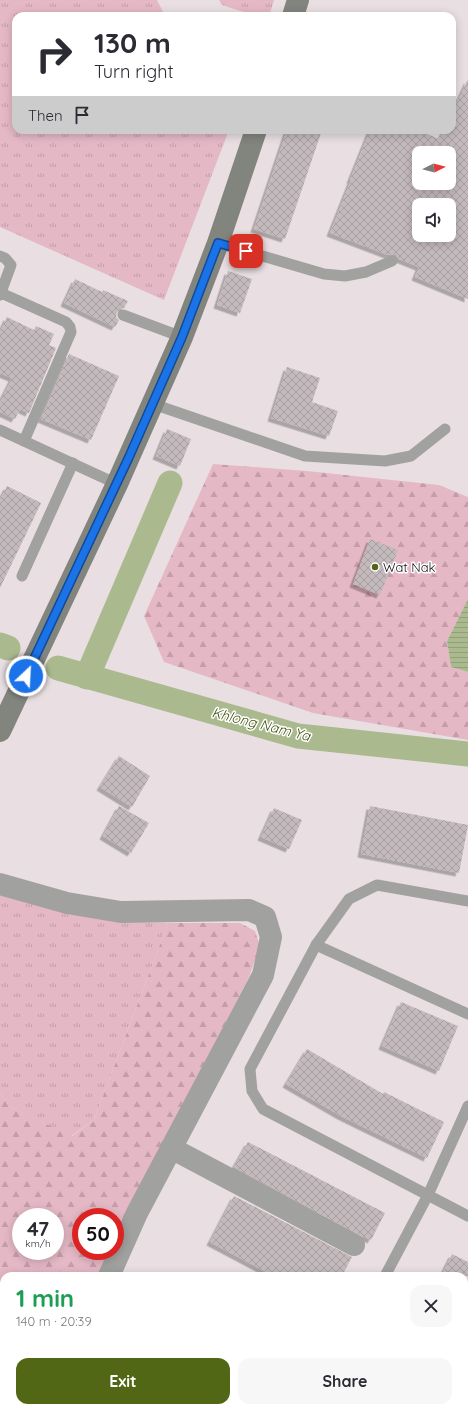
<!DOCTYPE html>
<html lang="en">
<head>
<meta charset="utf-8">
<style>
	body { margin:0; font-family:Quicksand,sans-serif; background:#f7f7f7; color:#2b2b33; height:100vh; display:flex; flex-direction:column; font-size:15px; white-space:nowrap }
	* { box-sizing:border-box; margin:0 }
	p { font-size:13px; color:#7c7c81 }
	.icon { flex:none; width:22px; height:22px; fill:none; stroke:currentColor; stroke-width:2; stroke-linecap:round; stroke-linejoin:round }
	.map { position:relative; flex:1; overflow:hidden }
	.drawer { position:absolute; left:0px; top:1272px; width:468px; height:140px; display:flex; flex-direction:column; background:#fff; border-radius:12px 12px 0 0; box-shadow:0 2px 10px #0003 }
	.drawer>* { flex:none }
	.banner { position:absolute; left:12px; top:12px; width:444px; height:122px; border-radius:12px; box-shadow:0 2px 10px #0003; background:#fff; color:#2b2b33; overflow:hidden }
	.needle { width:26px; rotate:84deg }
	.fabs { position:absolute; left:412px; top:146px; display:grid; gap:8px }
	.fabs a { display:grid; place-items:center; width:44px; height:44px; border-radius:8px; background:#fff; box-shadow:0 2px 10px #0003; font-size:20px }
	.speed { position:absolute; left:12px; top:1208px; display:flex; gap:8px; font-size:20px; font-weight:700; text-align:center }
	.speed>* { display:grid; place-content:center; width:52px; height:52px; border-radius:50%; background:#fff; box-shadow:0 2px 10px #0003; line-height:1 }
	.speed small { font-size:10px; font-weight:400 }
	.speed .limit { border:6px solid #d22; background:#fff; color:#111 }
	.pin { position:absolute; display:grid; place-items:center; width:34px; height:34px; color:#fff; margin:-17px; border-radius:8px; box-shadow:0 2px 6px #0006 }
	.me { position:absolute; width:44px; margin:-22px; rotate:25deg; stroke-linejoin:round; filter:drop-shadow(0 0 3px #0008) }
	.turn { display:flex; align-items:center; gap:14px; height:84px; padding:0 16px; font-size:18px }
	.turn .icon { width:52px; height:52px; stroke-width:2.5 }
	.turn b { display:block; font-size:28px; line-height:34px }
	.then { display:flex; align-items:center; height:38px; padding:0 16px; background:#0003; gap:8px; font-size:15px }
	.round { display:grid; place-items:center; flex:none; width:42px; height:42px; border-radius:12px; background:#f7f7f7 }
	.summary { display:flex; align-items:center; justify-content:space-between; height:68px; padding:0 16px }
	h1 { font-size:24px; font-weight:700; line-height:30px; color:#1e9e55 }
	.primary-button { display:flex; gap:8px; margin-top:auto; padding:8px 16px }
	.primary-button a { flex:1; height:46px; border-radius:12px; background:#526715; color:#fff; font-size:16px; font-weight:700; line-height:46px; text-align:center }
	.primary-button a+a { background:#f7f7f7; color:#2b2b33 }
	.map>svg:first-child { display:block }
	.grass { fill:url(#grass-tufts) }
	.forest { fill:url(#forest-firs); fill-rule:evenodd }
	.water { fill:url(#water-rules) }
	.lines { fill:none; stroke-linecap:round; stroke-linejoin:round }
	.canal { stroke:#abba8e; stroke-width:25 }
	.building { fill:url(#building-cross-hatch); fill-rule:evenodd; filter:url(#shadow) }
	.service { stroke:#a1a29f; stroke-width:11 }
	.minor { stroke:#a1a29f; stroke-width:22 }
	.secondary { stroke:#82847e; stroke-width:22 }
	.route-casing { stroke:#114b97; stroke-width:10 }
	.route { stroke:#1a73e8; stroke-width:7 }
	.poi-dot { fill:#526715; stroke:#fff; stroke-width:1.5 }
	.labels { text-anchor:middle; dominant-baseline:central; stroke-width:3; stroke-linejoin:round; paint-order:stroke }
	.poi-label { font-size:13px; fill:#151112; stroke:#fff; text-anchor:start }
	.water-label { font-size:14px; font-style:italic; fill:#3f510c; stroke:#fff }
</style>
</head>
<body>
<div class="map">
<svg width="468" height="1412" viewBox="0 0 468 1412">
	<defs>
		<pattern id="grass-tufts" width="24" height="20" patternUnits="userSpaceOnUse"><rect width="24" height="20" fill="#e5b8c6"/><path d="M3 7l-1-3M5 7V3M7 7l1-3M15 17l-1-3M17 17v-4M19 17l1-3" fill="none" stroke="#c49da9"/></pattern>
		<pattern id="forest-firs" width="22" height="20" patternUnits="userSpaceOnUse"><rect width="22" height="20" fill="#e5b8c6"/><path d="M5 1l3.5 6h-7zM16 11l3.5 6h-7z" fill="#c49da9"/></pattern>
		<pattern id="water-rules" width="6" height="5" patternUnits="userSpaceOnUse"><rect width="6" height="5" fill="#abba8e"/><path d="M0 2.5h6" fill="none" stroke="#929f79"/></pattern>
		<pattern id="building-cross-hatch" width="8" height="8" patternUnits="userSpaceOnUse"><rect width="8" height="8" fill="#c4babd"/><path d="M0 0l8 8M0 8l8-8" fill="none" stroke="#a89fa1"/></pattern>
		<filter id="shadow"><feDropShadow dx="-3.5" dy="3.5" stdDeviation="0" flood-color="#0004"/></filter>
	</defs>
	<rect width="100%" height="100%" fill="#e9dfe2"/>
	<g class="grass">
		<polygon points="0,0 157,0 165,16 16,16 16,130 229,130 164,300 0,227"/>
		<polygon points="219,0 274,0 269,16 256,16 222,5"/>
		<polygon points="0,895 123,922 168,923 94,1120 71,1136 10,1107 0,1093"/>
	</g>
	<g class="forest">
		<polygon points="213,464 307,471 439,485 468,497 468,599 447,641 451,667 468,672 468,740 313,713 164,662 144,616"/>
		<path d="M 168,923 L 240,923 L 255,931 L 260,946 L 249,977 L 115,1238 L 115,1217 L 81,1217 L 81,1251 L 110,1251 L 102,1276 L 4,1276 L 4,1408 L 190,1408 L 188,1412 L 0,1412 L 0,1093 L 10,1107 L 72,1136 L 94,1120 ZM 21,1217 L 55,1217 L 55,1251 L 21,1251 Z"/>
	</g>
	<polygon class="water" points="468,599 468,672 451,667 447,641"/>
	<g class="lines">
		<g class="canal">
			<polyline points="0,645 8,648"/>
			<polyline points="58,668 298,736 468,754"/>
			<polyline points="87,677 170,483"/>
		</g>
	</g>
	<g class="building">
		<path d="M 468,79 L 468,299 L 415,277 L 419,267 L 399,259 L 396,255 L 392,254 L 388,255 L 330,233 L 351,180 L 350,180 L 370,130 L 418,130 L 439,139 L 444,130 L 452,130 L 452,113 ZM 419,153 L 449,153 L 449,183 L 419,183 ZM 419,205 L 449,205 L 449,235 L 419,235 Z"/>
		<polygon points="287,130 322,130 285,239 254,229"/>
		<polygon points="228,271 252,279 240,313 217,305"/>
		<polygon points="75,279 102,292 103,290 128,301 124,308 119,309 117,312 116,317 119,320 115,327 64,303"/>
		<polygon points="7,317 34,330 36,326 54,334 49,345 56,348 29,413 20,409 15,419 0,412 0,402 12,378 0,373 0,332"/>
		<polygon points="69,354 119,376 91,440 41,419"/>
		<polygon points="287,367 320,378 312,402 338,411 329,436 271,418"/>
		<polygon points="167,429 191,439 180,466 156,456"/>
		<polygon points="7,486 41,503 0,588 0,500"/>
		<polygon points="370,539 398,550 380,595 353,584"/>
		<polygon points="119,756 150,776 132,807 100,787"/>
		<polygon points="119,806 149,823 131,853 103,836"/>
		<polygon points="370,806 468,825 459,873 361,854"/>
		<polygon points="274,808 302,820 289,849 261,837"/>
		<polygon points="401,1002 458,1026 439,1071 382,1046"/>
		<polygon points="307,1049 383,1094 384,1092 444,1122 427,1158 341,1116 286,1084"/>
		<polygon points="248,1142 385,1213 371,1240 363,1236 363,1237 234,1167"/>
		<polygon points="234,1196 352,1257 342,1276 274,1276 210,1242"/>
		<polygon points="452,1254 468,1262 468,1276 441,1276"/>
	</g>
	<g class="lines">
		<g class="service">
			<polyline points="218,243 324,274 345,276 366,272 392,261"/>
			<polyline points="0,256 5,258 11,265 0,295"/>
			<polyline points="1,293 66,322 70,327 71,332 24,441"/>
			<polyline points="123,315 182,337"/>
			<polyline points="153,404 305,456 385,461 411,456 445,429"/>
			<polyline points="0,430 117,484"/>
			<polyline points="22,576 73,463"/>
			<polyline points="468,901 377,885 349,899 316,945 250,1069 252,1091 263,1109 468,1216"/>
			<polyline points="316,945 468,1014"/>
			<polyline points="385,1276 428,1195 468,1106"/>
			<polyline points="434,1408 441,1412"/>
			<polyline points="313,1412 315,1408"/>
		</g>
		<g class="minor">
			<polyline points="0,884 67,903 121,912 249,910 265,917 271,937 263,975 137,1213 109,1276"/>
			<polyline points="171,1148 354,1245"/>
			<polyline points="257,1412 257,1408"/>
		</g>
		<g class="secondary">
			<polyline points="293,16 298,0"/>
			<polyline points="0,731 117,484 182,337 218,243 256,130"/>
		</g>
	</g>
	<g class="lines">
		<g class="route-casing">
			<polyline id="route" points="26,676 129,457 182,337 218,243 246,251"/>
		</g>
		<use href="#route" class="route"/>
	</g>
	<circle class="poi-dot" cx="375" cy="567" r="4"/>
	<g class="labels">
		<g class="poi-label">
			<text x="383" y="567">Wat Nak</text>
		</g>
		<g class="water-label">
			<text transform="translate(261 724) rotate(14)">Khlong Nam Ya</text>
		</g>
	</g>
</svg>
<div class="fabs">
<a><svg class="needle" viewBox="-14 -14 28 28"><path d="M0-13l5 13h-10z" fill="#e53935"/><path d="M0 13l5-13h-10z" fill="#7c7c81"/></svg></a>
<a><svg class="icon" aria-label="sound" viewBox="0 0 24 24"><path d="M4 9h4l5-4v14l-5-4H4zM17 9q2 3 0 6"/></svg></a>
</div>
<div class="speed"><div>47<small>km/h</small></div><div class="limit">50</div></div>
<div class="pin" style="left:246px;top:251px;background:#d93025"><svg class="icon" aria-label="arrive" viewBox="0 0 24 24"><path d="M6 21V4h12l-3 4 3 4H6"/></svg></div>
<svg class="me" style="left:26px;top:676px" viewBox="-20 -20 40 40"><circle r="17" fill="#1a73e8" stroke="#fff" stroke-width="3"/><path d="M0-11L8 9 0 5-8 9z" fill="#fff"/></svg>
<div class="banner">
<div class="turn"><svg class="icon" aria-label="right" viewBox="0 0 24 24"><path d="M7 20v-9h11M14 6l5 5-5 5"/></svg><div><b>130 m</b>Turn right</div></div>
<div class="then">Then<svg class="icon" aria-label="arrive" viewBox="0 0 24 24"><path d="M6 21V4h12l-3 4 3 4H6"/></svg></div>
</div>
<section class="drawer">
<div class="summary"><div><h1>1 min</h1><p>140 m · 20:39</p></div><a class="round"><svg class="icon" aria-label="close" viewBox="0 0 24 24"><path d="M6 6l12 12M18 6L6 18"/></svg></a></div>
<div class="primary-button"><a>Exit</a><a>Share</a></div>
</section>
</div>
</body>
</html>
